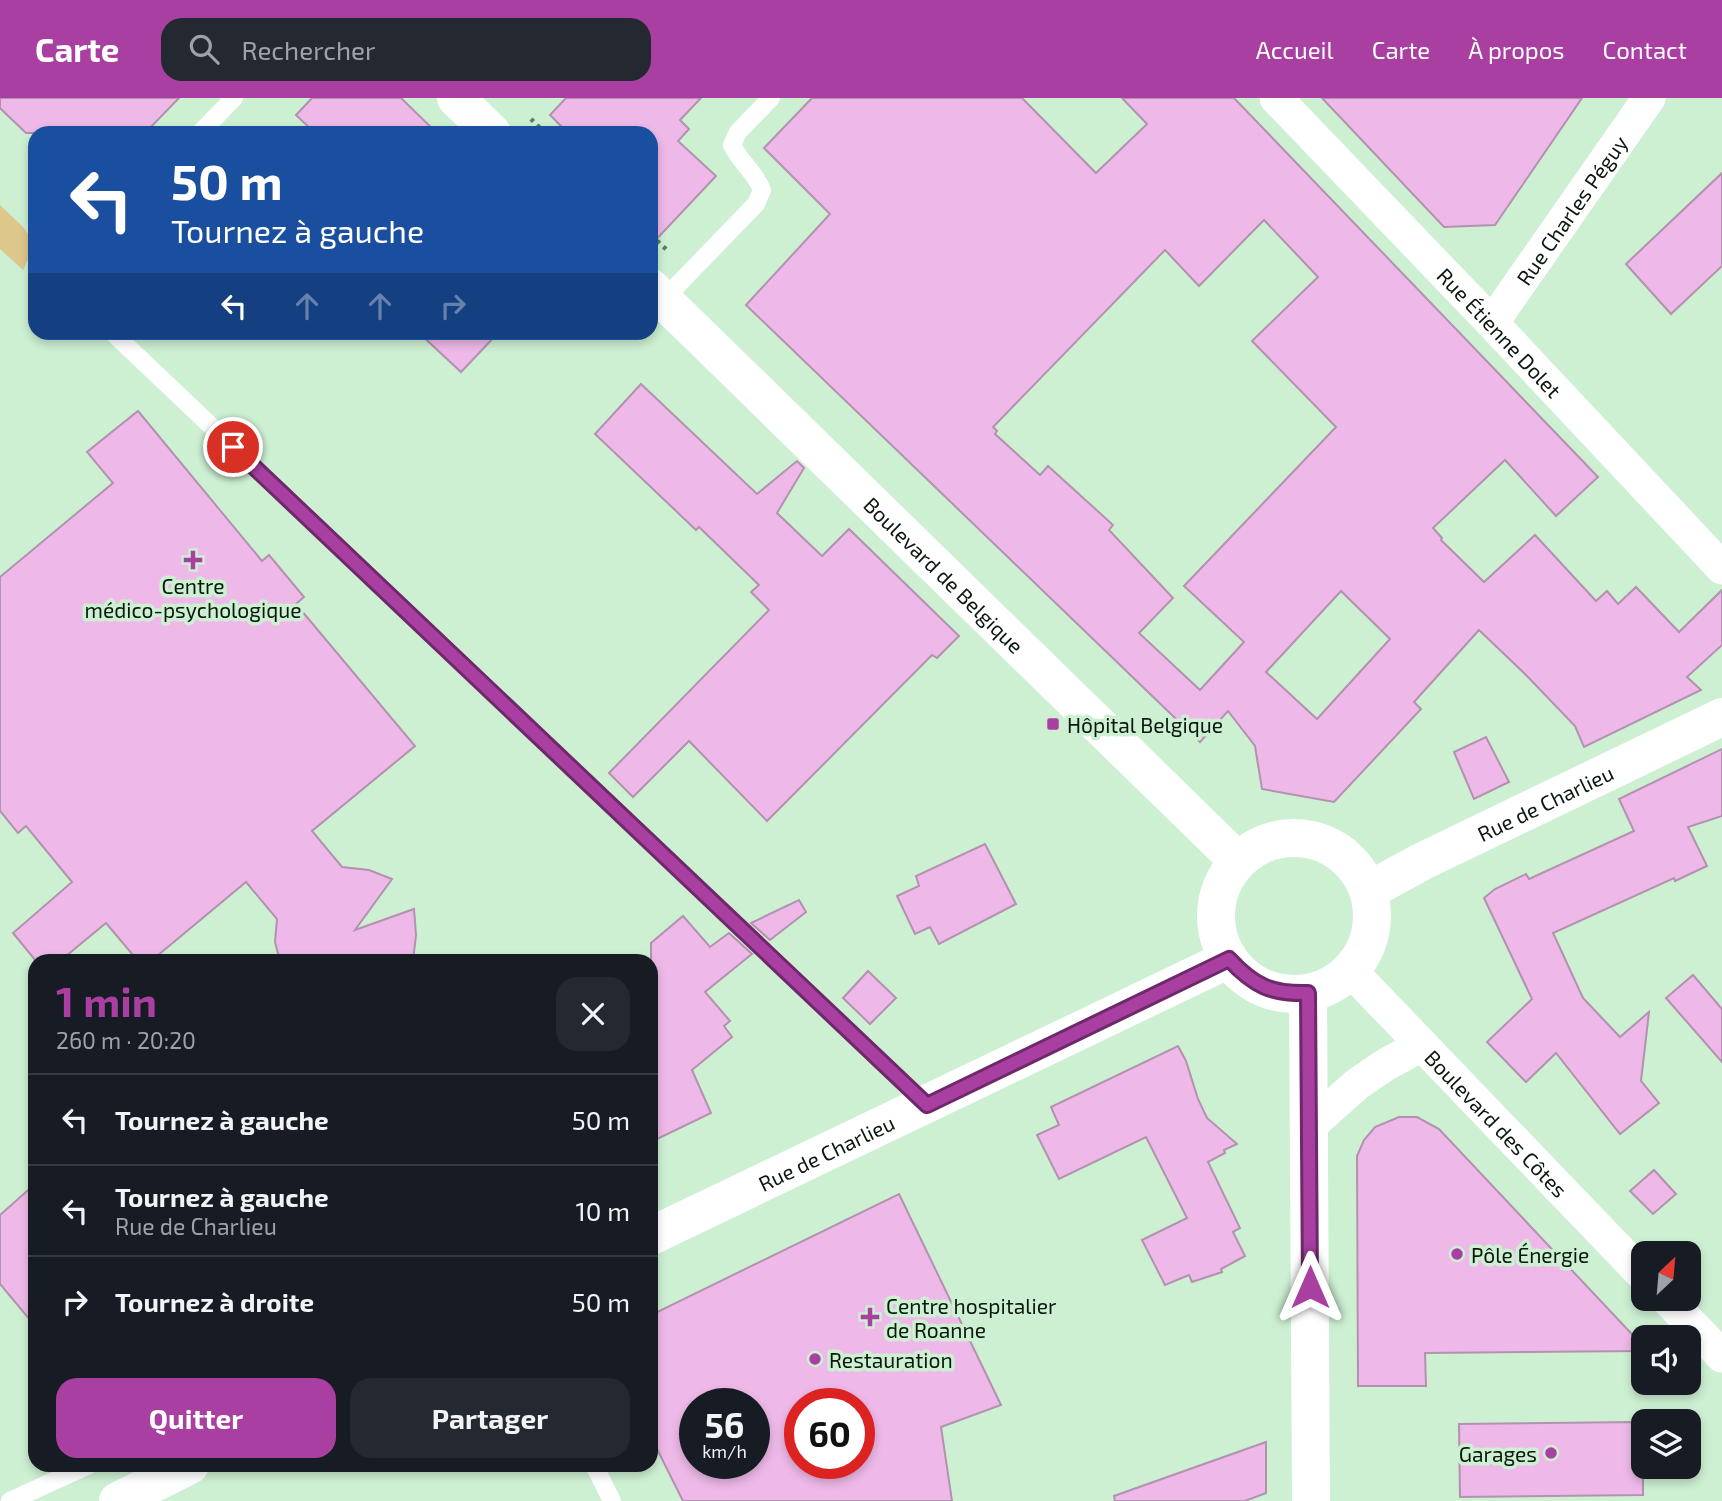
<!DOCTYPE html>
<html lang="fr">
<head>
<meta charset="utf-8">
<style>
	body { margin:0; font-family:"Exo 2",sans-serif; background:#242831; color:#f1f3f6; height:100vh; display:flex; flex-direction:column; font-size:26px; white-space:nowrap }
	* { box-sizing:border-box; margin:0 }
	p { font-size:23px; color:#9ea1a6 }
	.icon { flex:none; width:38px; height:38px; fill:none; stroke:currentColor; stroke-width:2; stroke-linecap:round; stroke-linejoin:round }
	.map { position:relative; flex:1; overflow:hidden }
	.drawer { position:absolute; left:28px; top:856px; width:630px; height:518px; display:flex; flex-direction:column; background:#171b24; border-radius:21px; box-shadow:0 4px 10px #0003 }
	.drawer>* { flex:none }
	.guide { position:absolute; left:28px; top:28px; width:630px; height:214px; border-radius:21px; box-shadow:0 4px 10px #0003; background:#1a4fa0; color:#fff; overflow:hidden }
	.needle { width:46px; rotate:26deg }
	.controls { position:absolute; left:1631px; top:1143px; display:grid; gap:14px }
	.controls a { display:grid; place-items:center; width:70px; height:70px; border-radius:14px; background:#171b24; box-shadow:0 4px 10px #0003; font-size:35px }
	.speed { position:absolute; left:679px; top:1290px; display:flex; gap:14px; font-size:35px; font-weight:700; text-align:center }
	.speed>* { display:grid; place-content:center; width:91px; height:91px; border-radius:50%; background:#171b24; box-shadow:0 4px 10px #0003; line-height:1 }
	.speed small { font-size:18px; font-weight:400 }
	.speed .limit { border:10px solid #d22; background:#fff; color:#111 }
	.pin { position:absolute; display:grid; place-items:center; width:60px; height:60px; color:#fff; margin:-30px; border:4px solid #fff; border-radius:50%; box-shadow:0 2px 7px #0007 }
	.me { position:absolute; width:77px; margin:-38px; rotate:0deg; stroke-linejoin:round; filter:drop-shadow(0 0 5px #0008) }
	.turn { display:flex; align-items:center; gap:24px; height:147px; padding:0 28px; font-size:32px }
	.turn .icon { width:91px; height:91px; stroke-width:2.5 }
	.turn b { display:block; font-size:49px; line-height:60px }
	.lanes { display:flex; align-items:center; height:66px; padding:0 28px; background:#0003; justify-content:center; gap:35px; direction:ltr }
	.lanes .off { opacity:.35 }
	.round { display:grid; place-items:center; flex:none; width:74px; height:74px; border-radius:21px; background:#242831 }
	.headline { display:flex; align-items:center; justify-content:space-between; height:119px; padding:0 28px }
	h1 { font-size:42px; font-weight:700; line-height:52px; color:#a83fa1 }
	.primary-button { display:flex; gap:14px; margin-top:auto; padding:14px 28px }
	.primary-button a { flex:1; height:80px; border-radius:21px; background:#a83fa1; color:#fff; font-size:28px; font-weight:700; line-height:80px; text-align:center }
	.primary-button a+a { background:#242831; color:#f1f3f6 }
	ul { padding:0; list-style:none }
	li { display:flex; align-items:center; gap:21px; height:91px; padding:0 28px; border-top:2px solid #363941 }
	li div { flex:1 }
	li b { display:block; font-size:26px }
	li em { font-style:normal }
	header { display:flex; align-items:center; gap:42px; box-sizing:border-box; height:98px; padding:0 35px; background:#a83fa1; color:#fff }
	header strong { font-size:33px }
	nav { display:flex; gap:38px; margin-inline-start:auto; font-size:24px }
	.search { width:490px; height:63px; background:#242831; display:flex; align-items:center; gap:18px; box-sizing:border-box; padding:0 24px; border-radius:21px; color:#9ea1a6; font-size:26px }
	.map>svg:first-child { display:block }
	.green { fill:#dec78a }
	.building { fill:#eeb9e8; stroke:#b292ae; stroke-width:2; fill-rule:evenodd }
	.lines { fill:none; stroke-linecap:round; stroke-linejoin:round }
	.path { stroke:#627967; stroke-width:4.5; stroke-dasharray:3.5 5; stroke-linecap:butt }
	.lane { stroke:#fff; stroke-width:18 }
	.street { stroke:#fff; stroke-width:33 }
	.secondary { stroke:#fff; stroke-width:38 }
	.primary { stroke:#fff; stroke-width:38 }
	.route-casing { stroke:#6d2969; stroke-width:18 }
	.route { stroke:#a83fa1; stroke-width:12 }
	.poi-dot { fill:#a83fa1; stroke:#cdf0d3; stroke-width:2.5 }
	.labels { text-anchor:middle; dominant-baseline:central; stroke-width:7; stroke-linejoin:round; paint-order:stroke }
	.street-label { font-size:21px; fill:#0b180e; stroke:#cdf0d3 }
	.poi-label { font-size:21px; fill:#0b180e; stroke:#cdf0d3; text-anchor:start }
</style>
</head>
<body>
<header>
<strong>Carte</strong>
<div class="search"><svg class="icon" aria-label="search" viewBox="0 0 24 24"><circle cx="10" cy="10" r="6"/><path d="M15 15l6 6"/></svg>Rechercher</div>
<nav><a>Accueil</a><a>Carte</a><a>À propos</a><a>Contact</a></nav>
</header>
<div class="map">
<svg width="1722" height="1403" viewBox="0 0 1722 1403">
	<rect width="100%" height="100%" fill="#cdf0d3"/>
	<polygon class="green" points="0,107 23,129 31,141 30,157 23,172 0,151"/>
	<g class="building">
		<polygon points="0,0 179,0 145,35 26,35 0,10"/>
		<polygon points="312,0 401,0 437,35 315,35 296,17"/>
		<polygon points="566,0 701,0 680,22 689,31 678,43 716,78 651,147 651,35 568,35 550,17"/>
		<path d="M 812,0 L 1022,0 L 1096,75 L 1147,26 L 1122,0 L 1234,0 L 1598,379 L 1556,418 L 1505,362 L 1433,430 L 1442,440 L 1441,442 L 1484,484 L 1535,437 L 1596,503 L 1607,493 L 1618,506 L 1636,489 L 1679,534 L 1722,492 L 1722,547 L 1687,579 L 1701,592 L 1584,649 L 1575,628 L 1526,577 L 1479,532 L 1414,604 L 1421,611 L 1334,704 L 1262,691 L 1255,648 L 1228,613 L 1200,644 L 746,207 L 830,116 L 764,50 ZM 1264,122 L 1318,179 L 1252,243 L 1336,329 L 1184,488 L 1244,544 L 1200,592 L 1139,535 L 1173,500 L 1109,432 L 1113,427 L 1048,368 L 1040,377 L 995,336 L 997,333 L 993,329 L 1165,152 L 1199,188 ZM 1341,493 L 1390,541 L 1317,621 L 1266,574 Z"/>
		<polygon points="1322,0 1582,0 1495,127 1444,129"/>
		<polygon points="1722,75 1722,168 1671,216 1626,166"/>
		<polygon points="418,234 499,234 461,274"/>
		<polygon points="641,286 757,396 797,363 804,370 777,415 822,458 849,431 959,538 937,560 932,557 767,723 689,643 633,699 609,675 769,512 751,494 759,487 699,429 696,432 595,336"/>
		<polygon points="138,313 262,463 269,457 304,499 296,506 415,648 312,733 342,769 369,772 392,781 355,832 414,811 416,837 413,863 280,863 275,844 277,821 246,784 151,863 138,863 106,825 60,863 36,863 13,835 72,784 26,728 18,735 0,713 0,479 113,385 87,354"/>
		<polygon points="1486,639 1509,684 1474,701 1454,654"/>
		<polygon points="1722,651 1722,718 1688,729 1707,768 1675,783 1674,780 1553,835 1583,900 1620,939 1649,914 1641,983 1659,1005 1620,1036 1556,955 1526,984 1487,944 1532,901 1484,800 1495,791 1526,776 1529,781 1634,733 1619,701"/>
		<polygon points="985,746 1016,806 939,846 930,829 915,836 897,798 919,788 916,778"/>
		<polygon points="799,802 806,814 770,842 751,825"/>
		<polygon points="683,818 710,849 729,835 752,856 705,894 730,923 724,928 732,939 692,972 711,1015 651,1044 651,845"/>
		<polygon points="868,873 896,900 870,926 843,900"/>
		<polygon points="1693,877 1722,911 1722,964 1666,900"/>
		<polygon points="1178,948 1186,963 1198,1001 1207,1020 1237,1046 1224,1052 1225,1055 1208,1064 1240,1130 1233,1134 1245,1158 1221,1171 1222,1174 1192,1184 1189,1177 1165,1187 1142,1142 1187,1120 1146,1039 1059,1081 1037,1037 1059,1027 1051,1009"/>
		<polygon points="1399,1019 1417,1019 1439,1031 1643,1248 1643,1253 1425,1255 1426,1288 1358,1288 1357,1058 1364,1042 1375,1029"/>
		<polygon points="1654,1072 1676,1096 1653,1116 1630,1093"/>
		<polygon points="35,1086 35,1228 0,1186 0,1117"/>
		<path d="M 899,1096 L 1001,1307 L 941,1329 L 952,1403 L 683,1403 L 651,1339 L 651,1217 ZM 695,1306 L 754,1306 L 754,1365 L 695,1365 ZM 800,1306 L 859,1306 L 859,1365 L 800,1365 Z"/>
		<polygon points="1635,1324 1636,1341 1643,1341 1643,1397 1460,1399 1459,1326"/>
		<polygon points="1266,1344 1266,1395 1245,1403 1115,1403 1114,1398"/>
	</g>
	<g class="lines">
		<g class="path">
			<polyline points="531,21 545,35"/>
			<polyline points="651,137 667,152"/>
		</g>
		<g class="lane">
			<polyline points="200,35 234,0"/>
			<path d="M 663,202 L 756,106 L 762,92 C 755,74 740,64 732,47 L 738,34 L 771,0"/>
			<polyline points="112,234 927,1007"/>
			<polyline points="594,1367 612,1403"/>
			<polyline points="10,1403 89,1367"/>
		</g>
		<g class="street">
			<path id="s1" d="M 1276,0 L 1492,225 L 1722,470"/>
			<path id="s2" d="M 1492,225 L 1649,0"/>
			<path id="s3" d="M 1350,872 L 1643,1177"/>
			<polyline points="1309,1029 1356,987 1385,967 1422,947"/>
			<polyline points="1666,1200 1722,1258"/>
		</g>
		<g class="secondary">
			<polyline points="456,0 492,35"/>
			<path id="s4" d="M 651,190 L 1238,763"/>
			<path id="s5" d="M 651,1138 L 1229,861"/>
			<polyline points="118,1403 190,1367"/>
		</g>
		<g class="primary">
			<circle cx="1294" cy="818" r="78"/>
			<path id="s6" d="M 1368,793 L 1421,764 L 1722,619"/>
			<polyline points="1308,895 1311,1403"/>
		</g>
	</g>
	<g class="lines">
		<g class="route-casing">
			<path id="route" d="M 233,349 L 927,1007 L 1229,861 C 1254,888 1271,896 1308,895 L 1310,1189"/>
		</g>
		<use href="#route" class="route"/>
	</g>
	<g class="poi-dot">
		<path d="M189.5 451.5h7v7h7v7h-7v7h-7v-7h-7v-7h7z"/>
		<rect x="1046" y="619" width="14" height="14" rx="3.5"/>
		<circle cx="1457" cy="1156" r="7"/>
		<path d="M866.5 1208.5h7v7h7v7h-7v7h-7v-7h-7v-7h7z"/>
		<circle cx="815" cy="1261" r="7"/>
		<circle cx="1551" cy="1355" r="7"/>
	</g>
	<g class="labels">
		<g class="street-label">
			<text stroke="none"><textPath href="#s2" startOffset="138">Rue Charles Péguy</textPath></text>
			<text stroke="none"><textPath href="#s1" startOffset="324">Rue Étienne Dolet</textPath></text>
			<text stroke="none"><textPath href="#s4" startOffset="410">Boulevard de Belgique</textPath></text>
			<text stroke="none"><textPath href="#s6" startOffset="198">Rue de Charlieu</textPath></text>
			<text stroke="none"><textPath href="#s3" startOffset="212">Boulevard des Côtes</textPath></text>
			<text stroke="none"><textPath href="#s5" startOffset="194">Rue de Charlieu</textPath></text>
		</g>
		<g class="poi-label">
			<text x="193" y="487" text-anchor="middle">Centre<tspan x="193" dy="24">médico-psychologique</tspan></text>
			<text x="1067" y="626">Hôpital Belgique</text>
			<text x="1471" y="1156">Pôle Énergie</text>
			<text x="886" y="1207">Centre hospitalier<tspan x="886" dy="24">de Roanne</tspan></text>
			<text x="829" y="1261">Restauration</text>
			<text x="1537" y="1355" text-anchor="end">Garages</text>
		</g>
	</g>
</svg>
<div class="controls">
<a><svg class="needle" viewBox="-14 -14 28 28"><path d="M0-13l5 13h-10z" fill="#e53935"/><path d="M0 13l5-13h-10z" fill="#9ea1a6"/></svg></a>
<a><svg class="icon" aria-label="sound" viewBox="0 0 24 24"><path d="M4 9h4l5-4v14l-5-4H4zM17 9q2 3 0 6"/></svg></a>
<a><svg class="icon" aria-label="layers" viewBox="0 0 24 24"><path d="M12 4l9 5-9 5-9-5zM3 14l9 5 9-5"/></svg></a>
</div>
<div class="speed"><div>56<small>km/h</small></div><div class="limit">60</div></div>
<div class="pin" style="left:233px;top:349px;background:#d93025"><svg class="icon" aria-label="arrive" viewBox="0 0 24 24"><path d="M6 21V4h12l-3 4 3 4H6"/></svg></div>
<svg class="me" style="left:1310px;top:1189px" viewBox="-20 -20 40 40"><path d="M0-17L14 15 0 8-14 15z" fill="#a83fa1" stroke="#fff" stroke-width="4"/></svg>
<div class="guide">
<div class="turn"><svg class="icon" aria-label="left" viewBox="0 0 24 24"><path d="M17 20v-9H6M10 6l-5 5 5 5"/></svg><div><b>50 m</b>Tournez à gauche</div></div>
<div class="lanes"><svg class="icon" aria-label="left" viewBox="0 0 24 24"><path d="M17 20v-9H6M10 6l-5 5 5 5"/></svg><svg class="icon off" aria-label="ahead" viewBox="0 0 24 24"><path d="M12 20V5M6 11l6-6 6 6"/></svg><svg class="icon off" aria-label="ahead" viewBox="0 0 24 24"><path d="M12 20V5M6 11l6-6 6 6"/></svg><svg class="icon off" aria-label="right" viewBox="0 0 24 24"><path d="M7 20v-9h11M14 6l5 5-5 5"/></svg></div>
</div>
<section class="drawer">
<div class="headline"><div><h1>1 min</h1><p>260 m · 20:20</p></div><a class="round"><svg class="icon" aria-label="close" viewBox="0 0 24 24"><path d="M6 6l12 12M18 6L6 18"/></svg></a></div>
<ul>
<li><svg class="icon" aria-label="left" viewBox="0 0 24 24"><path d="M17 20v-9H6M10 6l-5 5 5 5"/></svg><div><b>Tournez à gauche</b></div><em>50 m</em></li>
<li><svg class="icon" aria-label="left" viewBox="0 0 24 24"><path d="M17 20v-9H6M10 6l-5 5 5 5"/></svg><div><b>Tournez à gauche</b><p>Rue de Charlieu</p></div><em>10 m</em></li>
<li><svg class="icon" aria-label="right" viewBox="0 0 24 24"><path d="M7 20v-9h11M14 6l5 5-5 5"/></svg><div><b>Tournez à droite</b></div><em>50 m</em></li>
</ul>
<div class="primary-button"><a>Quitter</a><a>Partager</a></div>
</section>
</div>
</body>
</html>
